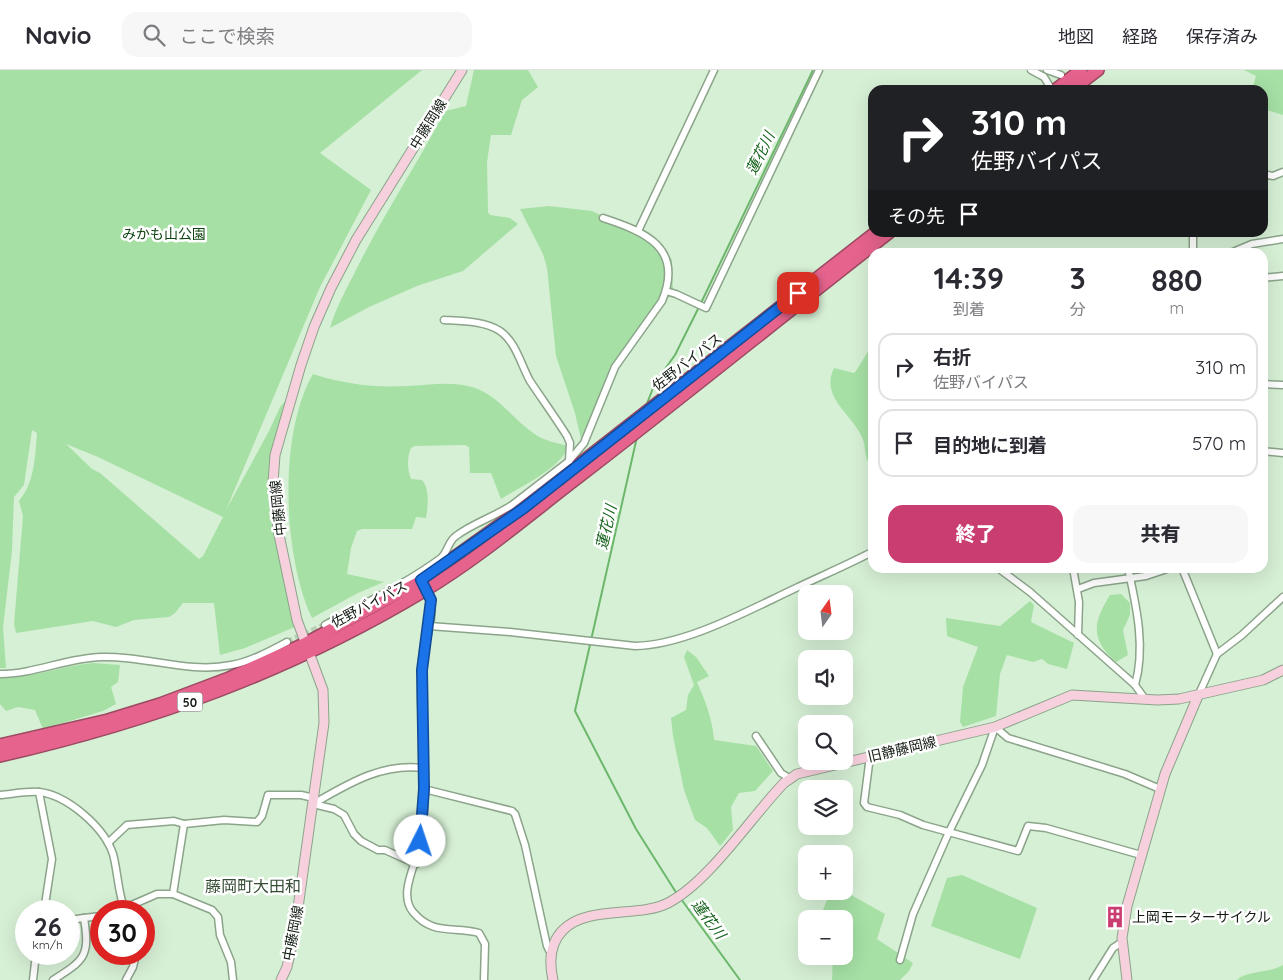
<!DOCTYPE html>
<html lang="ja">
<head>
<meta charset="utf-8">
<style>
	body { margin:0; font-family:Quicksand,"Noto Sans JP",sans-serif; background:#f7f7f7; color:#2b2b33; height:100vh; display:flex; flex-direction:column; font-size:19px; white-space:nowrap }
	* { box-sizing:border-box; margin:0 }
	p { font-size:16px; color:#7c7c81 }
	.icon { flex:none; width:28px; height:28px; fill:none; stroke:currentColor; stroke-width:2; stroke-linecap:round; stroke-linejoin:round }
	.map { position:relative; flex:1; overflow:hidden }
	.drawer { position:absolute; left:868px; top:178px; width:400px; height:325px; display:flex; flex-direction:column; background:#fff; border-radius:15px; box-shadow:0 5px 20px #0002 }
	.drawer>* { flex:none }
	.top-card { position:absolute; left:868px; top:15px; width:400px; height:152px; border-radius:15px; box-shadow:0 5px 20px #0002; background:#202124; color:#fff; overflow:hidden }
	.needle { width:32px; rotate:14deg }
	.fabs { position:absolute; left:798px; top:515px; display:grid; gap:10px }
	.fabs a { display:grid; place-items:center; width:55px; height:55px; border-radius:10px; background:#fff; box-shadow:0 5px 20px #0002; font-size:25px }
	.speed { position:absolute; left:15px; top:830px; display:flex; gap:10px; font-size:25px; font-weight:700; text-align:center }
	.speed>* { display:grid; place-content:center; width:65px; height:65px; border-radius:50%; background:#fff; box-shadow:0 5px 20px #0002; line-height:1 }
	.speed small { font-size:12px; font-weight:400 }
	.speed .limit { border:8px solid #d22; background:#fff; color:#111 }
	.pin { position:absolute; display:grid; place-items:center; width:42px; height:42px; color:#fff; margin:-21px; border-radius:10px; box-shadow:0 2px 8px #0006 }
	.me { position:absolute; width:55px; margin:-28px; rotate:4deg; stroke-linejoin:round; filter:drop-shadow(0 0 4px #0008) }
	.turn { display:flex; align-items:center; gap:18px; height:105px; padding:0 20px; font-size:22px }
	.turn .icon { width:65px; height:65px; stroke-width:2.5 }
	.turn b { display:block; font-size:35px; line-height:42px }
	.then { display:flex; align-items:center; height:48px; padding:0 20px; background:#0003; gap:10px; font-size:19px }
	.eta { display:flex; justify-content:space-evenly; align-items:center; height:85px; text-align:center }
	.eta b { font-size:30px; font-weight:800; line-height:35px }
	.primary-button { display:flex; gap:10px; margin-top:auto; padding:10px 20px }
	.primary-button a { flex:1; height:58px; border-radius:15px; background:#c93d71; color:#fff; font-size:20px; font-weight:800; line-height:58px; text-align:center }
	.primary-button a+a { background:#f7f7f7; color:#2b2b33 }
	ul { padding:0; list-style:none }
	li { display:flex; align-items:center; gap:15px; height:68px; margin:0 10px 8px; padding:0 10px; border:2px solid #e1e1e2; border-radius:15px }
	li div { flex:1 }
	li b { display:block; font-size:19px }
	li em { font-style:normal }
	header { display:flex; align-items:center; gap:30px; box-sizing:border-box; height:70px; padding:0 25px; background:#fff; border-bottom:1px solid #e1e1e2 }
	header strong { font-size:24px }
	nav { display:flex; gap:28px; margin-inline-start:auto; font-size:18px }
	.search { width:350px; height:45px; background:#f7f7f7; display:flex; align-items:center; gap:12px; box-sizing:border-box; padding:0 18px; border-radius:15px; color:#7c7c81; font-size:19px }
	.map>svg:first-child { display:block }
	.green { fill:#a6e0a5; fill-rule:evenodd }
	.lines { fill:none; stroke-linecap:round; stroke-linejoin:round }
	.stream { stroke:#6cb76c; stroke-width:2 }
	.street-tunnel { stroke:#b9d0b8; stroke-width:6; stroke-dasharray:6 3; stroke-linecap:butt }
	.street-casing { stroke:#8ba48a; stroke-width:9 }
	.secondary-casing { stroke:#8ba48a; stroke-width:11 }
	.highway-casing { stroke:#9b4a62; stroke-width:14 }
	.street { stroke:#fff; stroke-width:6 }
	.secondary { stroke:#f7d0dd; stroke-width:9 }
	.highway { stroke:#e5638d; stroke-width:11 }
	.route-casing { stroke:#114b97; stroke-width:12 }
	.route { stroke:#1a73e8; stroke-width:9 }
	.labels { text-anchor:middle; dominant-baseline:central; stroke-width:5; stroke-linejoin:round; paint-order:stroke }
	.shield { fill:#fff; stroke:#595f59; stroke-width:1 }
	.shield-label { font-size:12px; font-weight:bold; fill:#121b12 }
	.street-label { font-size:14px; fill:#121b12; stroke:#fff }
	.park-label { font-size:14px; fill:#0e4312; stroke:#fff }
	.poi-label { font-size:14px; fill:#121b12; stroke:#fff; text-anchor:start }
	.water-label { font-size:15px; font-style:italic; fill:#17641e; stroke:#fff }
	.quarter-label { font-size:16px; fill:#364d36; stroke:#fff }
</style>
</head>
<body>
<header>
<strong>Navio</strong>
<div class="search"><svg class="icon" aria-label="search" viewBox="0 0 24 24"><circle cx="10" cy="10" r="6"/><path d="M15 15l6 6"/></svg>ここで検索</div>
<nav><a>地図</a><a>経路</a><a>保存済み</a></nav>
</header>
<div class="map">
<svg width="1283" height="910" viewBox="0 0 1283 910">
	<rect width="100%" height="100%" fill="#d6f0d5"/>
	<g class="green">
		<path d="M 0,0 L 422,0 L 320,83 L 371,120 L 320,217 L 226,440 L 269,361 L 280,337 L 287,329 C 261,412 272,475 297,556 L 245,578 L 220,585 L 214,533 L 183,533 L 175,543 L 169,547 L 134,550 L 116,557 L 93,551 L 16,563 L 14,554 L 23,446 L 19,431 C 35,412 35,386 37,363 L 32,360 L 24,415 L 14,427 L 12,481 L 3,557 L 6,598 L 0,598 ZM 66,374 L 98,387 L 223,447 L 203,486 L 199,489 L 100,403 L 92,399 Z"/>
		<path d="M 474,0 L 528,0 L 538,17 L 522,30 L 511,65 L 491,65 L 487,92 L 488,142 L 490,145 L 510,148 L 518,154 L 463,201 L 417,216 L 369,237 L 330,258 C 336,237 347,218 357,198 C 384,144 417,94 445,41 L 466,36 Z"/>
		<polygon points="1244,0 1283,0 1283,45 1263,39 1262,20 1252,20 1256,6"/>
		<polygon points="549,136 592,141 655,171 665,179 672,190 673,220 671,224 621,293 581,369 575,343 556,286 547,198 543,184 520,139"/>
		<path d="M 872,275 L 872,395 L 871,396 C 863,387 867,378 862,367 C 851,343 820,327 834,298 L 854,303 L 856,301 Z"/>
		<path d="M 313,304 C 344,314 374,318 407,316 C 429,315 451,311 472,317 C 499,325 513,350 536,365 C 545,371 557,373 568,376 C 563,397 520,417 501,429 L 491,403 L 470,403 L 469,377 L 465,375 L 415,376 L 411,378 C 407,387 407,399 411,409 L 422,410 C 430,419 428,437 426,448 L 416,447 L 412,459 L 362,459 L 357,461 L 351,478 L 347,504 L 384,512 L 358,523 L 312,548 C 283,487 278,364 313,304 Z"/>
		<path d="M 1121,524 L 1130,533 L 1130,545 L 1123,560 L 1128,585 L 1116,592 C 1090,569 1093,552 1110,525 Z"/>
		<polygon points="1030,531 1034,535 1031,552 1074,573 1067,599 1048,594 1042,589 1033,592 1007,585 1000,604 996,646 963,657 960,652 963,617 978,577 947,566 946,548 1000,556"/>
		<path d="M 687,580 L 696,587 L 709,606 L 697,612 C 705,630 713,651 714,670 L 756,676 L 773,701 L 755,721 L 739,723 L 731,737 L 733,760 L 720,776 L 707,758 L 695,750 L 684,720 L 673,666 L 671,648 L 686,640 L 688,625 L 694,615 L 684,587 Z"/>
		<path d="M 93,593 L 120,595 L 118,612 L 111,617 L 116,634 L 103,641 L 43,659 L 35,640 L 18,637 L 6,641 L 0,634 L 0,608 C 32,608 61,596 93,593 Z"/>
		<polygon points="962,805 1037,838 1020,889 931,856 947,808"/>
		<polygon points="831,821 844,821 885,844 877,869 913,893 909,901 900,910 832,910 833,886 844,886 844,849 819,849"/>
		<path d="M 1283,895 L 1283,910 L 1237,910 C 1246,901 1270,903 1283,895 Z"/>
	</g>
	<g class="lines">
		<g class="stream">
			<polyline points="701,233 813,0"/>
			<polyline points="646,336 655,313 675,285 699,237"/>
			<polyline points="637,367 575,641 636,759 677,824"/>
			<polyline points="681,829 740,910"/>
		</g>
		<polyline class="street-tunnel" points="287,572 325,555"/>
		<g class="street-casing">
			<g id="street">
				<polyline points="1031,0 1044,7 1052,20"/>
				<polyline points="1047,0 1061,5"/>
				<polyline points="1262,104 1273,106 1283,102"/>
				<polyline points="638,161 714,0"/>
				<polyline points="1193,162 1193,182"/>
				<polyline points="1233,182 1252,174 1283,169"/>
				<polyline points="1262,208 1283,206"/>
				<polyline points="666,221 676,224 706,238 819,0"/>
				<path d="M 444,250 C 462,251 485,251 500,261 C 516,272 521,295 530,311 C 542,329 555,347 567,366 L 570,373 L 569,391"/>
				<polyline points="1262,314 1283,315"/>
				<polyline points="1262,381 1283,383"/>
				<polyline points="998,498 1030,522 1135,615 1145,629"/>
				<polyline points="1073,498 1079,532 1078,565"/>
				<path d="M 1128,498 C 1136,535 1146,577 1135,615"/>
				<polyline points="1182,498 1217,584 1198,626"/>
				<path d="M 425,518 C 427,522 431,527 431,532 C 434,549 425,570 423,588 C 416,649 432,713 420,774 C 416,795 398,824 413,842 C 433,866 453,856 479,863 L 485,874 L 484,910"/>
				<polyline points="1078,519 1094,513 1146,506 1170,498"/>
				<path d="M 325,555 C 363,534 406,514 441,488 C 448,482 448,471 456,466 C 473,453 494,447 512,435 L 569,391 L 584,373 L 615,297 L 662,231 C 684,178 646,162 603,148"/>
				<path d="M 429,556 L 510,562 L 635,576 C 686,575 749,540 796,518 C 821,506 847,495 872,482"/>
				<polyline points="1217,584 1242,565 1283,527"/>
				<path d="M 0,604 C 35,604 66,588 101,587 C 144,585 188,604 231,595 C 250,592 270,581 287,572"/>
				<polyline points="756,666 781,703 789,708"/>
				<polyline points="870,686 864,733 867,737 900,745 923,755 1018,781 1028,756 1046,758 1141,785"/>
				<polyline points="424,719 512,741 515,744 525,775 547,876 551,884"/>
				<polyline points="39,722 52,789 44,841"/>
				<path d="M 0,725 C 12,724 27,721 39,722 C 67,725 104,757 113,784 C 118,803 118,823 125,841"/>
				<polyline points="313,734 334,739 344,745 354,764 361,771 378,780 385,780 416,794"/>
				<path d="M 313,734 C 348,714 381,693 423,698"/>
				<polyline points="108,773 127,755 174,751 184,754 224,750 257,752 262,746 268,725 301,725 314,728"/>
				<polyline points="173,824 184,754"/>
				<polyline points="118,841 157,824 173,824 212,840 218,847 220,865 231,892 233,910"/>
				<polyline points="69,850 84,848"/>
				<polyline points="900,890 913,844 949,762 982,695 995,657 1008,668 1125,704 1160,719"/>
				<polyline points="33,910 36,884"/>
				<path d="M 53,910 C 85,890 90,886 84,848 L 101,846"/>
				<polyline points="126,910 133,897 136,884"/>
				<polyline points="1093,910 1113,878 1122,872"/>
			</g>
		</g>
		<g class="secondary-casing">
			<g id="secondary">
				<polyline points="281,910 287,897 294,866 324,653 323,620 297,550 278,460 273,413 275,385 301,295 314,257 331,218 356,170 462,0"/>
				<path d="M 553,910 C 549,892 549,874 563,860 C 587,835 639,848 668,833 C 709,812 751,747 784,713 L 797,704 L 995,657 L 1072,625 L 1157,630 L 1179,629 L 1263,610 L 1283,600"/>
				<polyline points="1127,910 1122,868 1127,836 1165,704 1198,626"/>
			</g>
		</g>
		<g class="highway-casing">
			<g id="highway">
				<polyline points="1055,20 1081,0"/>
				<polyline points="1072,20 1098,0"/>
				<polyline points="0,675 108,650 160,634 229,608 304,574 421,511 523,438 876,162"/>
				<path d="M 0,686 C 152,651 289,602 424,521 C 479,488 529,445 580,406 C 684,326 786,243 890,162"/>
			</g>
		</g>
		<use href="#street" class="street"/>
		<use href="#secondary" class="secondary"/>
		<use href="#highway" class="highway"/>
	</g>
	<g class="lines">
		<g class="route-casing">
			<polyline id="route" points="420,771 424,719 422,600 431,530 421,510 524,438 798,223"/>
		</g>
		<use href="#route" class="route"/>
	</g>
	<defs>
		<g id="building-bare" transform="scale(1.725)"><path d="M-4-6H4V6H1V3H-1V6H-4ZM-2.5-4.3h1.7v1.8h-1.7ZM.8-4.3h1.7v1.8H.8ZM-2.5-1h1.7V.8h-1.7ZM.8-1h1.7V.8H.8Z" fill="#c93d71" stroke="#fff" stroke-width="2.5" paint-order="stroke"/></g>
	</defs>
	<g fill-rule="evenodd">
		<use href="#building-bare" x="1115" y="847"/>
	</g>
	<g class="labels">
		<rect class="shield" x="177.5" y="622.5" width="25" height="19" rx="4"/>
		<g class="shield-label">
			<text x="190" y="632">50</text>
		</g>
		<g class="street-label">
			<text transform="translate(428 54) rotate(-58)">中藤岡線</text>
			<text transform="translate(687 292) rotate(-38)">佐野バイパス</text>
			<text transform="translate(278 438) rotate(-96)">中藤岡線</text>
			<text transform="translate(369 534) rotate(-28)">佐野バイパス</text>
			<text transform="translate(902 679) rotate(-13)">旧静藤岡線</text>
			<text transform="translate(293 863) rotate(-79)">中藤岡線</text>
		</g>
		<g class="park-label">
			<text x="164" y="164">みかも山公園</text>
		</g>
		<g class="poi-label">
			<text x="1132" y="847">上岡モーターサイクル</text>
		</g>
		<g class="water-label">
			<text transform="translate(760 83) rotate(-64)">蓮花川</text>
			<text transform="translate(606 457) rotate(-77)">蓮花川</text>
			<text transform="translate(709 849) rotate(53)">蓮花川</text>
		</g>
		<g class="quarter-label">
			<text x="253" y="816">藤岡町大田和</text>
		</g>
	</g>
</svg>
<div class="fabs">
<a><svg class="needle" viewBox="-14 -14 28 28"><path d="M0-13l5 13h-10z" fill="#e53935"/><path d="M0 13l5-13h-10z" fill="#7c7c81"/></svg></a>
<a><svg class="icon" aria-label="sound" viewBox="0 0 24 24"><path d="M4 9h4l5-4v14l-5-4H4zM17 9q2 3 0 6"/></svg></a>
<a><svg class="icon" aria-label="search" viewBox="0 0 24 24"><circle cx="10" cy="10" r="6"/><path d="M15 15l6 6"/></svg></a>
<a><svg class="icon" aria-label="layers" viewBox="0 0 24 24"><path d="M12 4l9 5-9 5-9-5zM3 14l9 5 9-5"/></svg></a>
<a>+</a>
<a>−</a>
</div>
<div class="speed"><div>26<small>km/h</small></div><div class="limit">30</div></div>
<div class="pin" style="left:798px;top:223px;background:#d93025"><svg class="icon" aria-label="arrive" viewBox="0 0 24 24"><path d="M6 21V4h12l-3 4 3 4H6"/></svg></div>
<svg class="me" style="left:420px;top:771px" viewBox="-20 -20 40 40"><circle r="19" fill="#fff"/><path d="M0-13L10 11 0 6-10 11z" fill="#1a73e8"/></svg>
<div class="top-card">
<div class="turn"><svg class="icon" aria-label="right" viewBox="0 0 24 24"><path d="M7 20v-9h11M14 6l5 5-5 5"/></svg><div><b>310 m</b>佐野バイパス</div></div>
<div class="then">その先<svg class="icon" aria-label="arrive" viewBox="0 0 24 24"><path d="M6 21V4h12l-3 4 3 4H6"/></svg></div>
</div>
<section class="drawer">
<div class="eta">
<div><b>14:39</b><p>到着</p></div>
<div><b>3</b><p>分</p></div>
<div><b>880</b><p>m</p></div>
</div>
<ul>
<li><svg class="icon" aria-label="right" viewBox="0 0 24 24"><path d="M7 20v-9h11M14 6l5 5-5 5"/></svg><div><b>右折</b><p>佐野バイパス</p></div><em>310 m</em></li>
<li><svg class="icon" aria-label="arrive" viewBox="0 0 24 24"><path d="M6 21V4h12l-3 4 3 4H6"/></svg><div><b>目的地に到着</b></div><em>570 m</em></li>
</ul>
<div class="primary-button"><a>終了</a><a>共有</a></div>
</section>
</div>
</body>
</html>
